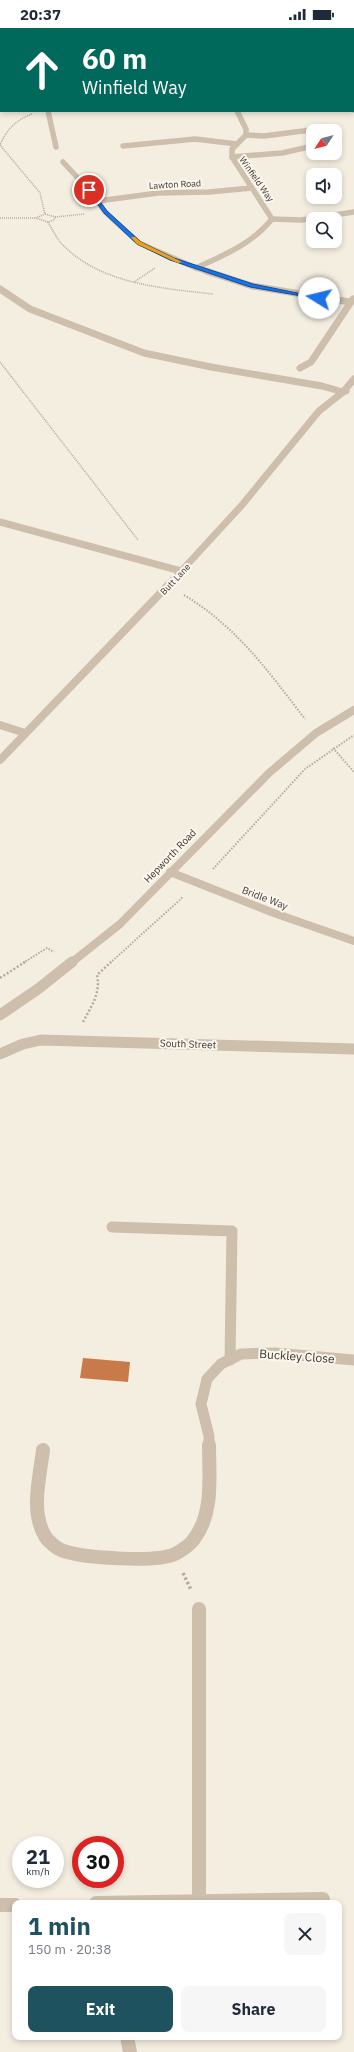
<!DOCTYPE html>
<html lang="en">
<head>
<meta charset="utf-8">
<style>
	body { margin:0; font-family:"IBM Plex Sans",sans-serif; background:#f6f6f7; color:#1f2937; height:100vh; display:flex; flex-direction:column; font-size:15px; white-space:nowrap }
	* { box-sizing:border-box; margin:0 }
	p { font-size:13px; color:#747a83 }
	.icon { flex:none; width:22px; height:22px; fill:none; stroke:currentColor; stroke-width:2; stroke-linecap:round; stroke-linejoin:round }
	.map { position:relative; flex:1; overflow:hidden }
	.sheet { position:absolute; left:12px; top:1872px; width:330px; height:140px; display:flex; flex-direction:column; background:#fff; border-radius:8px; box-shadow:0 2px 6px #0003 }
	.sheet>* { flex:none }
	.top-card { position:absolute; left:0px; top:0px; width:354px; height:84px; box-shadow:0 2px 6px #0003; background:#00695c; color:#fff; overflow:hidden }
	.needle { width:26px; rotate:234deg }
	.tools { position:absolute; left:306px; top:96px; display:grid; gap:8px }
	.tools a { display:grid; place-items:center; width:36px; height:36px; border-radius:8px; background:#fff; box-shadow:0 2px 6px #0003; font-size:20px }
	.speed { position:absolute; left:12px; top:1808px; display:flex; gap:8px; font-size:20px; font-weight:700; text-align:center }
	.speed>* { display:grid; place-content:center; width:52px; height:52px; border-radius:50%; background:#fff; box-shadow:0 2px 6px #0003; line-height:1 }
	.speed small { font-size:10px; font-weight:400 }
	.speed .limit { border:6px solid #d22; background:#fff; color:#111 }
	.pin { position:absolute; display:grid; place-items:center; width:34px; height:34px; color:#fff; margin:-17px; border:2px solid #fff; border-radius:50%; box-shadow:0 1px 4px #0007 }
	.me { position:absolute; width:44px; margin:-22px; rotate:279deg; stroke-linejoin:round; filter:drop-shadow(0 0 3px #0008) }
	.turn { display:flex; align-items:center; gap:14px; height:84px; padding:0 16px; font-size:18px }
	.turn .icon { width:52px; height:52px; stroke-width:2.5 }
	.turn b { display:block; font-size:28px; line-height:34px }
	.round { display:grid; place-items:center; flex:none; width:42px; height:42px; border-radius:8px; background:#f6f6f7 }
	.headline { display:flex; align-items:center; justify-content:space-between; height:68px; padding:0 16px }
	h1 { font-size:24px; font-weight:800; line-height:30px; color:#1e525e }
	.cta { display:flex; gap:8px; margin-top:auto; padding:8px 16px }
	.cta a { flex:1; height:46px; border-radius:8px; background:#1e525e; color:#fff; font-size:16px; font-weight:800; line-height:46px; text-align:center }
	.cta a+a { background:#f6f6f7; color:#1f2937 }
	.status { display:flex; justify-content:space-between; align-items:center; height:28px; padding:0 20px; background:#fff; direction:ltr }
	.status svg { height:11px; fill:currentColor }
	.map>svg:first-child { display:block }
	.building { fill:#c97a4a }
	.lines { fill:none; stroke-linecap:round; stroke-linejoin:round }
	.path-far3 { stroke:#b9aa96; stroke-width:1.5; stroke-dasharray:1 1; stroke-linecap:butt }
	.path-far2 { stroke:#b9aa96; stroke-width:2; stroke-dasharray:1.5 1.5; stroke-linecap:butt }
	.path-far1 { stroke:#b9aa96; stroke-width:2.5; stroke-dasharray:2 2; stroke-linecap:butt }
	.path { stroke:#b9aa96; stroke-width:3.5; stroke-dasharray:2.5 2.5; stroke-linecap:butt }
	.minor-far4 { stroke:#cdbfac; stroke-width:5.5 }
	.minor-far3 { stroke:#cdbfac; stroke-width:7 }
	.minor-far2 { stroke:#cdbfac; stroke-width:8 }
	.minor-far1 { stroke:#cdbfac; stroke-width:11 }
	.minor { stroke:#cdbfac; stroke-width:14 }
	.route { fill:#1a73e8; stroke:#114b97 }
	.slow { fill:#f59e0b }
	.labels { text-anchor:middle; dominant-baseline:central; stroke-width:4; stroke-linejoin:round; paint-order:stroke }
	.far-street-label { font-size:9px; fill:#3b322b; stroke:#fbf7ee }
	.street-label { font-size:10px; fill:#3b322b; stroke:#fbf7ee }
	.near-street-label { font-size:12px; fill:#3b322b; stroke:#fbf7ee }
</style>
</head>
<body>
<div class="status"><b>20:37</b><svg viewBox="0 0 49 12"><path d="M0 12V9h3v3zM5 12V6h3v6zM10 12V3h3v9zM15 12V0h3v12zM26 1h20v11H26zM47 4h2v5h-2z"/></svg></div>
<div class="map">
<svg width="354" height="2024" viewBox="0 0 354 2024">
	<rect width="100%" height="100%" fill="#f4eee1"/>
	<polygon class="building" points="83,1330 130,1334 128,1354 80,1350"/>
	<g class="lines">
		<g class="path-far3">
			<path d="M 32,86 C 16,92 7,101 0,117 L 40,165 L 45,186"/>
			<polygon points="45,186 55,189 54,192 48,194 36,190"/>
			<polyline points="55,189 85,186"/>
			<polyline points="0,190 36,190"/>
			<path d="M 48,194 C 52,201 56,209 61,215 C 99,256 161,260 213,266"/>
			<polyline points="134,254 155,240"/>
			<polyline points="0,334 138,512"/>
		</g>
		<g class="path-far2">
			<path d="M 184,567 C 237,599 268,643 305,691"/>
			<polyline points="333,720 354,744"/>
			<polyline points="213,841 305,741 354,707"/>
			<polyline points="23,935 47,920 54,924"/>
			<polyline points="110,935 183,869"/>
		</g>
		<g class="path-far1">
			<polyline points="0,950 25,934"/>
			<path d="M 83,994 C 91,979 101,965 97,947 L 111,934"/>
		</g>
		<polyline class="path" points="183,1545 191,1562"/>
		<g class="minor-far4">
			<polyline points="353,80 354,82"/>
			<polyline points="48,83 56,119"/>
			<polyline points="246,107 264,108 326,100"/>
			<polyline points="123,118 195,111 237,116"/>
			<polyline points="232,129 282,125 313,118"/>
			<path d="M 63,134 L 89,162 L 105,184 L 139,215 L 196,240 C 224,227 252,216 272,191 L 232,129 L 232,121 L 246,107 L 246,101 L 237,83"/>
			<polyline points="98,173 158,165 209,164 252,160"/>
			<polyline points="272,191 301,192 354,184"/>
			<polyline points="196,240 210,244"/>
		</g>
		<g class="minor-far3">
			<polyline points="206,243 252,258 350,274"/>
			<polyline points="0,261 30,281 144,325 211,339 322,358 343,364 346,363"/>
			<polyline points="300,340 311,334 353,271"/>
			<polyline points="0,494 181,543"/>
			<polyline points="174,551 242,477 319,383 343,364 354,351"/>
		</g>
		<g class="minor-far2">
			<polyline points="0,697 25,705"/>
			<polyline points="0,732 175,550"/>
			<polyline points="170,844 271,884 354,913"/>
			<polyline points="71,935 120,896 269,745 316,705 354,682"/>
		</g>
		<g class="minor-far1">
			<polyline points="0,987 38,961 72,934"/>
			<polyline points="0,1026 23,1016 41,1012 354,1021"/>
			<polyline points="112,1199 232,1203 230,1332"/>
			<polyline points="209,1418 209,1408 201,1376 207,1351 221,1336 241,1326 275,1325 354,1332"/>
		</g>
		<g class="minor">
			<path d="M 43,1422 C 40,1449 30,1483 45,1508 C 47,1512 56,1520 61,1522 C 81,1530 156,1535 175,1526 C 181,1523 191,1516 194,1511 C 214,1485 209,1448 209,1417"/>
			<polyline points="199,1581 199,1873"/>
			<polyline points="96,1875 323,1871"/>
			<polyline points="0,1877 15,1877"/>
			<polyline points="127,2009 130,2024"/>
		</g>
	</g>
	<polygon class="route" points="87,161 91,161 107,183 141,214 174,230 253,256 322,270 319,271 250,259 170,232 137,216 104,185"/>
	<polygon class="slow" points="131,209 135,209 141,214 182,234 178,235 137,216"/>
	<g class="labels">
		<g class="far-street-label">
			<text transform="translate(257 151) rotate(55)">Winfield Way</text>
			<text transform="translate(175 156) rotate(-3)">Lawton Road</text>
			<text transform="translate(175 551) rotate(-47)">Butt Lane</text>
		</g>
		<g class="street-label">
			<text transform="translate(170 828) rotate(-46)">Hepworth Road</text>
			<text transform="translate(265 870) rotate(21)">Bridle Way</text>
			<text transform="translate(188 1016) rotate(2)">South Street</text>
		</g>
		<g class="near-street-label">
			<text transform="translate(297 1328) rotate(4)">Buckley Close</text>
		</g>
	</g>
</svg>
<div class="tools">
<a><svg class="needle" viewBox="-14 -14 28 28"><path d="M0-13l5 13h-10z" fill="#e53935"/><path d="M0 13l5-13h-10z" fill="#747a83"/></svg></a>
<a><svg class="icon" aria-label="sound" viewBox="0 0 24 24"><path d="M4 9h4l5-4v14l-5-4H4zM17 9q2 3 0 6"/></svg></a>
<a><svg class="icon" aria-label="search" viewBox="0 0 24 24"><circle cx="10" cy="10" r="6"/><path d="M15 15l6 6"/></svg></a>
</div>
<div class="speed"><div>21<small>km/h</small></div><div class="limit">30</div></div>
<div class="pin" style="left:89px;top:162px;background:#d93025"><svg class="icon" aria-label="arrive" viewBox="0 0 24 24"><path d="M6 21V4h12l-3 4 3 4H6"/></svg></div>
<svg class="me" style="left:319px;top:270px" viewBox="-20 -20 40 40"><circle r="19" fill="#fff"/><path d="M0-13L10 11 0 6-10 11z" fill="#1a73e8"/></svg>
<div class="top-card">
<div class="turn"><svg class="icon" aria-label="ahead" viewBox="0 0 24 24"><path d="M12 20V5M6 11l6-6 6 6"/></svg><div><b>60 m</b>Winfield Way</div></div>
</div>
<section class="sheet">
<div class="headline"><div><h1>1 min</h1><p>150 m · 20:38</p></div><a class="round"><svg class="icon" aria-label="close" viewBox="0 0 24 24"><path d="M6 6l12 12M18 6L6 18"/></svg></a></div>
<div class="cta"><a>Exit</a><a>Share</a></div>
</section>
</div>
</body>
</html>
